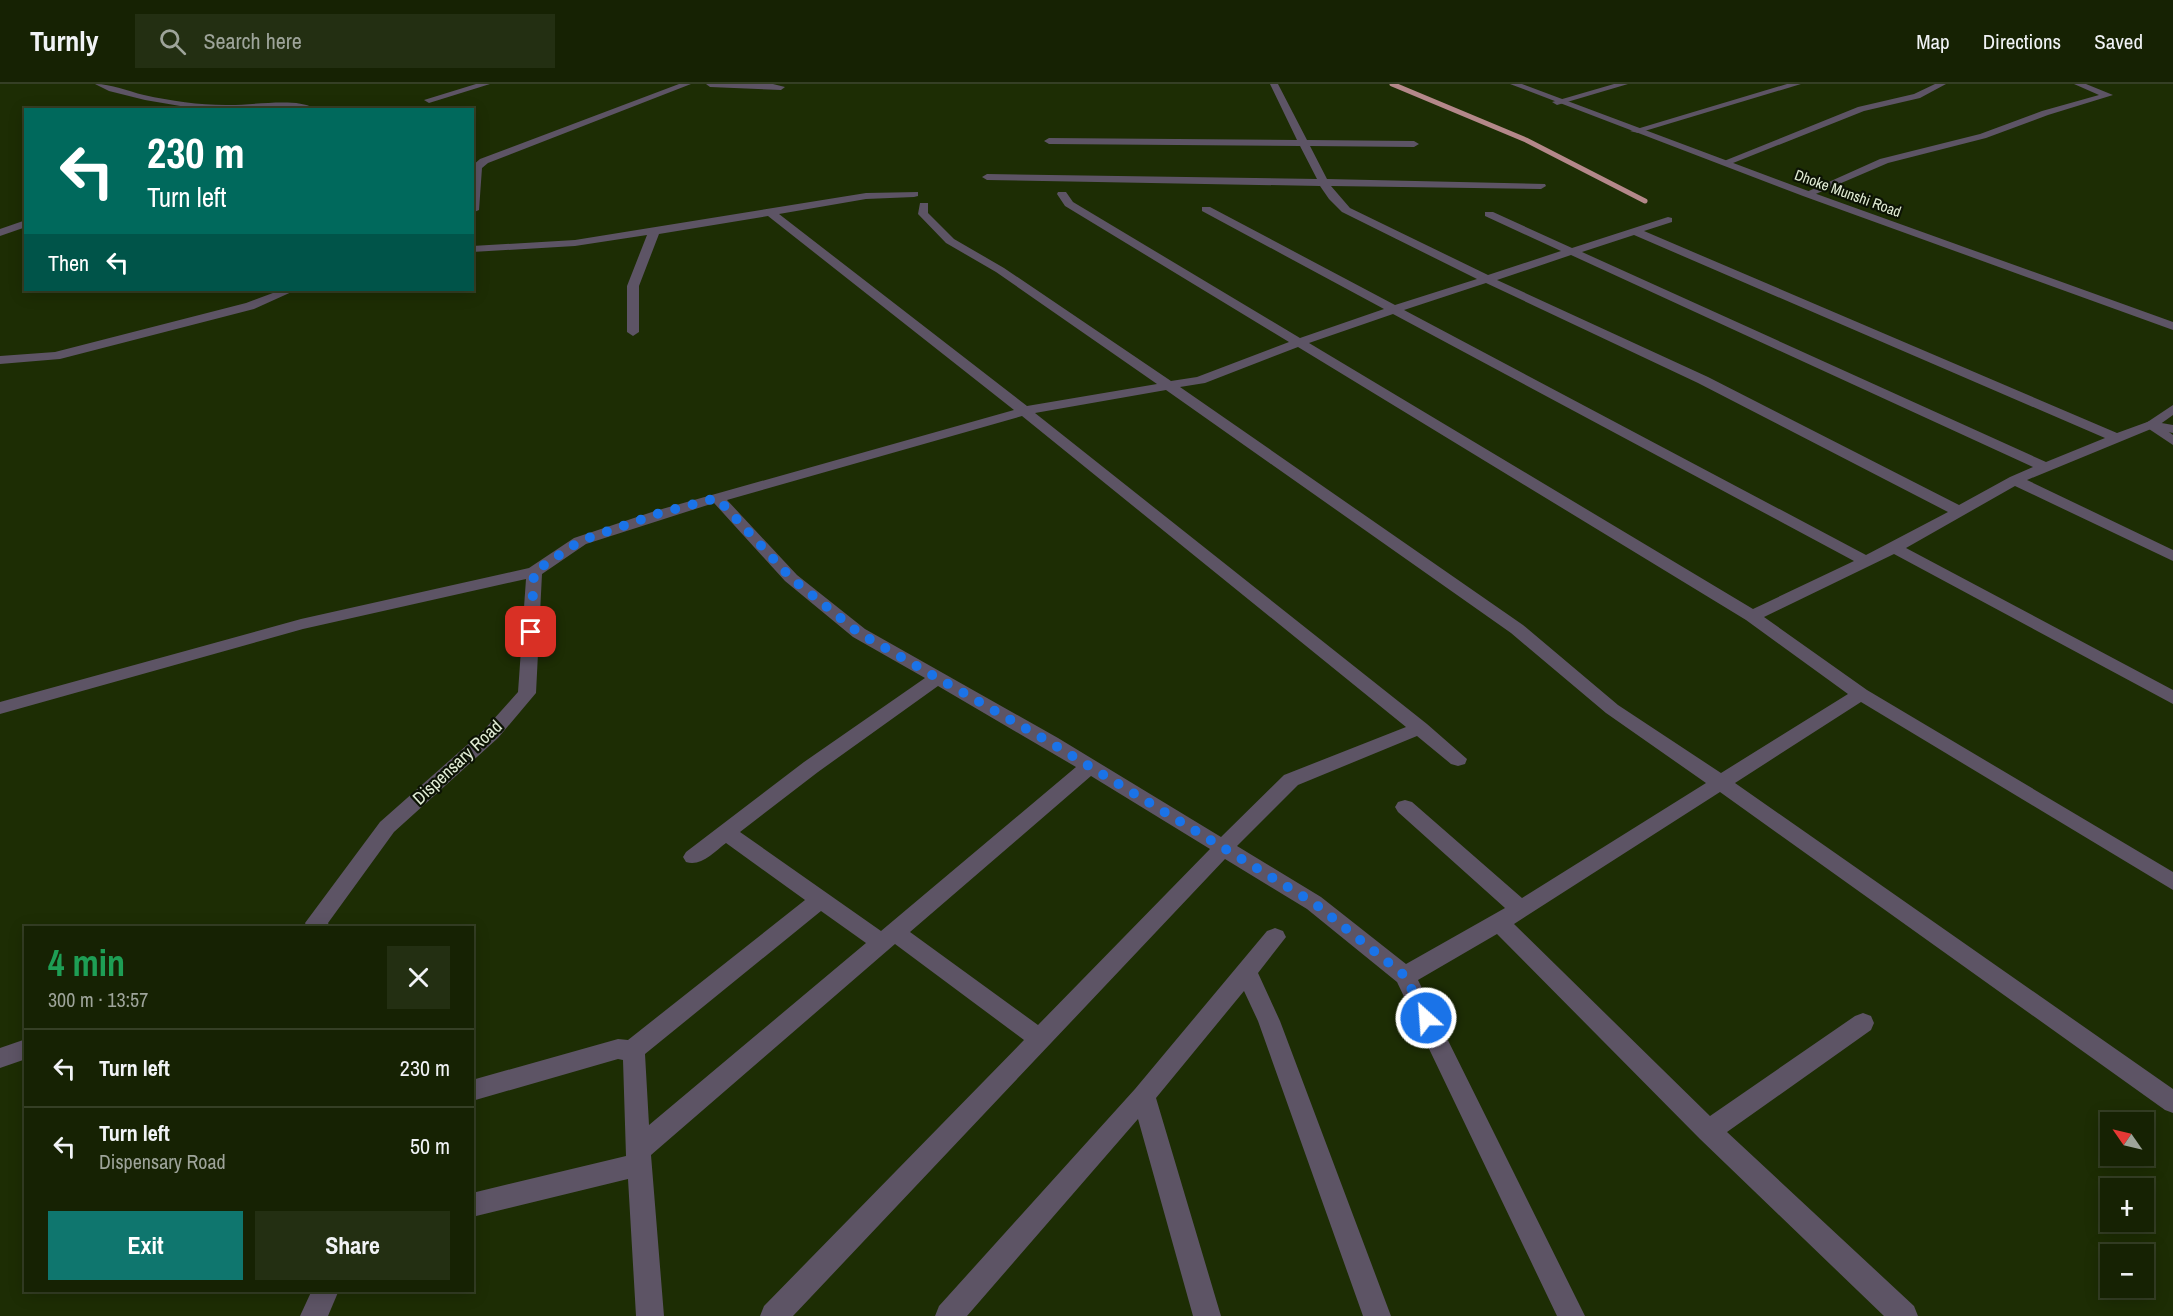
<!DOCTYPE html>
<html lang="en">
<head>
<meta charset="utf-8">
<style>
	body { margin:0; font-family:"Archivo Narrow",sans-serif; background:#232f12; color:#f1f3f6; height:100vh; display:flex; flex-direction:column; font-size:22px; white-space:nowrap }
	* { box-sizing:border-box; margin:0 }
	p { font-size:20px; color:#9ea49a }
	.icon { flex:none; width:33px; height:33px; fill:none; stroke:currentColor; stroke-width:2; stroke-linecap:round; stroke-linejoin:round }
	.map { position:relative; flex:1; overflow:hidden }
	.details { position:absolute; left:24px; top:842px; width:450px; height:366px; display:flex; flex-direction:column; background:#162203; border-radius:0px; box-shadow:0 3px 15px #0003,0 0 0 2px #353f25 }
	.details>* { flex:none }
	.guide { position:absolute; left:24px; top:24px; width:450px; height:183px; border-radius:0px; box-shadow:0 3px 15px #0003,0 0 0 2px #353f25; background:#00695c; color:#fff; overflow:hidden }
	.needle { width:39px; rotate:304deg }
	.controls { position:absolute; left:2100px; top:1028px; display:grid; gap:12px }
	.controls a { display:grid; place-items:center; width:54px; height:54px; border-radius:0px; background:#162203; box-shadow:0 3px 15px #0003,0 0 0 2px #353f25; font-size:30px }
	.pin { position:absolute; display:grid; place-items:center; width:51px; height:51px; color:#fff; margin:-26px; border-radius:12px; box-shadow:0 3px 9px #0006 }
	.me { position:absolute; width:66px; margin:-33px; rotate:334deg; stroke-linejoin:round; filter:drop-shadow(0 0 4px #0008) }
	.turn { display:flex; align-items:center; gap:21px; height:126px; padding:0 24px; font-size:27px }
	.turn .icon { width:78px; height:78px; stroke-width:2.5 }
	.turn b { display:block; font-size:42px; line-height:51px }
	.then { display:flex; align-items:center; height:57px; padding:0 24px; background:#0003; gap:12px; font-size:22px }
	.round { display:grid; place-items:center; flex:none; width:63px; height:63px; border-radius:0px; background:#232f12 }
	.head { display:flex; align-items:center; justify-content:space-between; height:102px; padding:0 24px }
	h1 { font-size:36px; font-weight:700; line-height:45px; color:#1e9e55 }
	.primary-button { display:flex; gap:12px; margin-top:auto; padding:12px 24px }
	.primary-button a { flex:1; height:69px; border-radius:0px; background:#0f766e; color:#fff; font-size:24px; font-weight:700; line-height:69px; text-align:center }
	.primary-button a+a { background:#232f12; color:#f1f3f6 }
	ul { padding:0; list-style:none }
	li { display:flex; align-items:center; gap:18px; height:78px; padding:0 24px; border-top:2px solid #353f25 }
	li div { flex:1 }
	li b { display:block; font-size:22px }
	li em { font-style:normal }
	header { display:flex; align-items:center; gap:36px; box-sizing:border-box; height:84px; padding:0 30px; background:#162203; border-bottom:2px solid #353f25 }
	header strong { font-size:28px }
	nav { display:flex; gap:33px; margin-inline-start:auto; font-size:21px }
	.search { width:420px; height:54px; background:#232f12; display:flex; align-items:center; gap:15px; box-sizing:border-box; padding:0 21px; border-radius:0px; color:#9ea49a; font-size:22px }
	.map>svg:first-child { display:block }
	.lines { fill:none; stroke-linecap:round; stroke-linejoin:round }
	.stream { stroke:#b4888a; stroke-width:5 }
	.minor { fill:#5d5465; fill-rule:evenodd }
	.tertiary { fill:#5d5465; fill-rule:evenodd }
	.route { stroke:#1a73e8; stroke-width:10; stroke-dasharray:0 18 }
	.labels { text-anchor:middle; dominant-baseline:central; stroke-width:4.5; stroke-linejoin:round; paint-order:stroke }
	.far-street-label { font-size:15px; fill:#e1ecd5; stroke:#0c1304 }
	.street-label { font-size:18px; fill:#e1ecd5; stroke:#0c1304 }
</style>
</head>
<body>
<header>
<strong>Turnly</strong>
<div class="search"><svg class="icon" aria-label="search" viewBox="0 0 24 24"><circle cx="10" cy="10" r="6"/><path d="M15 15l6 6"/></svg>Search here</div>
<nav><a>Map</a><a>Directions</a><a>Saved</a></nav>
</header>
<div class="map">
<svg width="2173" height="1232" viewBox="0 0 2173 1232">
	<rect width="100%" height="100%" fill="#1d2d04"/>
	<g class="lines">
		<polyline class="stream" points="1392,0 1526,56 1645,117"/>
		<g class="minor">
			<path d="M 95,0 C 112,0 127,7 144,11 C 171,17 199,21 226,21 C 247,22 297,13 313,24 L 198,25 L 145,16 L 109,7 Z"/>
			<polygon points="476,0 490,0 429,19 424,16"/>
			<polygon points="679,0 691,0 488,79 482,84 479,126 472,129 472,82 480,75"/>
			<polygon points="706,0 773,0 785,3 781,6 710,3"/>
			<path d="M 1270,0 L 1278,0 L 1307,56 L 1414,57 L 1419,60 L 1414,63 L 1310,62 L 1327,95 L 1545,100 L 1546,102 L 1541,105 L 1331,102 L 1350,124 L 1488,191 L 1561,167 L 1485,132 L 1485,128 L 1493,128 L 1572,164 L 1668,133 L 1672,134 L 1672,138 L 1644,147 L 2117,349 L 2150,337 L 2173,341 L 2173,349 L 2151,345 L 2027,396 L 2173,466 L 2173,477 L 2015,402 L 1906,464 L 2173,606 L 2173,620 L 1894,470 L 1764,533 L 1867,606 L 2173,788 L 2173,806 L 1861,618 L 1735,699 L 2173,1005 L 2173,1029 L 2165,1026 L 1720,708 L 1514,840 L 1710,1032 L 1855,932 L 1863,929 L 1871,932 L 1874,939 L 1871,946 L 1727,1048 L 1914,1222 L 1918,1232 L 1884,1232 L 1700,1055 L 1497,850 L 1418,896 L 1585,1232 L 1557,1232 L 1397,898 L 1307,825 L 1225,775 L 793,1232 L 760,1232 L 764,1222 L 1024,956 L 895,860 L 651,1071 L 664,1232 L 636,1232 L 628,1095 L 472,1133 L 472,1109 L 626,1072 L 623,976 L 618,975 L 472,1017 L 472,996 L 618,955 L 628,956 L 805,816 L 726,759 C 714,768 701,783 686,778 L 683,773 L 686,768 L 804,678 L 925,594 L 853,553 L 785,497 L 714,419 L 586,460 L 542,490 L 536,609 L 498,654 L 394,748 L 328,839 L 330,843 L 307,843 L 305,839 L 380,738 L 484,646 L 518,608 L 526,495 L 303,545 L 0,630 L 0,618 L 301,535 L 529,484 L 574,454 L 655,427 L 1014,326 L 768,132 L 659,150 L 639,202 L 639,248 L 633,252 L 627,248 L 627,202 L 647,151 L 575,162 L 472,168 L 472,162 L 575,156 L 866,109 L 918,108 L 918,112 L 914,113 L 866,115 L 779,130 L 1027,322 L 1157,300 L 996,188 L 946,159 L 918,130 L 920,119 L 928,119 L 928,129 L 954,155 L 1004,184 L 1171,297 L 1197,293 L 1289,258 L 1065,122 L 1057,110 L 1058,108 L 1066,108 L 1073,118 L 1300,254 L 1384,225 L 1202,127 L 1202,123 L 1210,123 L 1395,221 L 1477,195 L 1342,128 L 1329,115 L 1320,102 L 987,96 L 982,93 L 987,90 L 1317,95 L 1300,62 L 1049,60 L 1044,57 L 1049,54 L 1297,56 ZM 1634,151 L 2105,354 L 2046,378 L 1582,168 ZM 1571,171 L 2033,383 L 2010,393 L 1959,421 L 1708,293 L 1497,196 ZM 1486,199 L 1698,299 L 1948,428 L 1866,471 L 1404,226 ZM 1393,230 L 1854,477 L 1753,525 L 1309,259 ZM 1298,263 L 1746,536 L 1848,610 L 1721,689 L 1618,621 L 1523,541 L 1180,303 L 1205,299 ZM 1166,306 L 1511,549 L 1606,629 L 1706,699 L 1522,814 L 1412,718 L 1405,716 L 1398,718 L 1395,723 L 1398,728 L 1505,824 L 1406,880 L 1321,813 L 1237,762 L 1298,701 L 1417,652 L 1451,680 L 1458,682 L 1465,680 L 1467,675 L 1427,640 L 1035,329 ZM 1022,332 L 1406,643 L 1284,691 L 1221,753 L 1058,654 L 865,545 L 797,491 L 727,416 ZM 938,602 L 1076,683 L 881,847 L 740,748 L 818,688 ZM 1091,692 L 1210,765 L 1038,941 L 910,848 ZM 821,827 L 866,859 L 649,1041 L 645,970 Z"/>
			<polygon points="1614,0 1628,0 1557,21 1552,18"/>
			<polygon points="1787,0 1801,0 1638,49 1630,47"/>
			<polygon points="1935,0 1946,0 1920,14 1864,27 1728,81 1719,79 1858,23 1914,10"/>
			<polygon points="2074,0 2086,0 2113,11 2048,31 1986,54 1888,79 1811,112 1802,110 1880,75 1980,50 2042,27 2099,11"/>
			<polygon points="26,136 26,143 0,152 0,145"/>
			<polygon points="281,206 296,206 254,225 60,275 0,280 0,272 55,268 246,219"/>
			<polygon points="1275,844 1283,847 1286,853 1258,889 1280,937 1391,1232 1363,1232 1258,937 1244,907 1156,1014 1221,1232 1193,1232 1138,1035 967,1232 935,1232 939,1222 1135,1005 1267,847"/>
			<polygon points="26,955 26,975 0,984 0,964"/>
			<polygon points="312,1206 339,1206 328,1232 300,1232"/>
		</g>
		<g class="tertiary">
			<polygon points="1510,0 1522,0 1811,108 2173,238 2173,246 1803,112"/>
			<polygon points="2173,321 2173,331 2159,341 2173,351 2173,361 2143,341"/>
		</g>
	</g>
	<g class="lines">
		<polyline class="route" points="531,548 534,488 580,457 660,429 717,414 791,494 859,549 1051,659 1314,819 1405,892 1426,934"/>
	</g>
	<g class="labels">
		<g class="far-street-label">
			<text transform="translate(1848 109) rotate(20)">Dhoke Munshi Road</text>
		</g>
		<g class="street-label">
			<text transform="translate(457 678) rotate(-43)">Dispensary Road</text>
		</g>
	</g>
</svg>
<div class="controls">
<a><svg class="needle" viewBox="-14 -14 28 28"><path d="M0-13l5 13h-10z" fill="#e53935"/><path d="M0 13l5-13h-10z" fill="#9ea49a"/></svg></a>
<a>+</a>
<a>−</a>
</div>
<div class="pin" style="left:531px;top:548px;background:#d93025"><svg class="icon" aria-label="arrive" viewBox="0 0 24 24"><path d="M6 21V4h12l-3 4 3 4H6"/></svg></div>
<svg class="me" style="left:1426px;top:934px" viewBox="-20 -20 40 40"><circle r="17" fill="#1a73e8" stroke="#fff" stroke-width="3"/><path d="M0-11L8 9 0 5-8 9z" fill="#fff"/></svg>
<div class="guide">
<div class="turn"><svg class="icon" aria-label="left" viewBox="0 0 24 24"><path d="M17 20v-9H6M10 6l-5 5 5 5"/></svg><div><b>230 m</b>Turn left</div></div>
<div class="then">Then<svg class="icon" aria-label="left" viewBox="0 0 24 24"><path d="M17 20v-9H6M10 6l-5 5 5 5"/></svg></div>
</div>
<section class="details">
<div class="head"><div><h1>4 min</h1><p>300 m · 13:57</p></div><a class="round"><svg class="icon" aria-label="close" viewBox="0 0 24 24"><path d="M6 6l12 12M18 6L6 18"/></svg></a></div>
<ul>
<li><svg class="icon" aria-label="left" viewBox="0 0 24 24"><path d="M17 20v-9H6M10 6l-5 5 5 5"/></svg><div><b>Turn left</b></div><em>230 m</em></li>
<li><svg class="icon" aria-label="left" viewBox="0 0 24 24"><path d="M17 20v-9H6M10 6l-5 5 5 5"/></svg><div><b>Turn left</b><p>Dispensary Road</p></div><em>50 m</em></li>
</ul>
<div class="primary-button"><a>Exit</a><a>Share</a></div>
</section>
</div>
</body>
</html>
